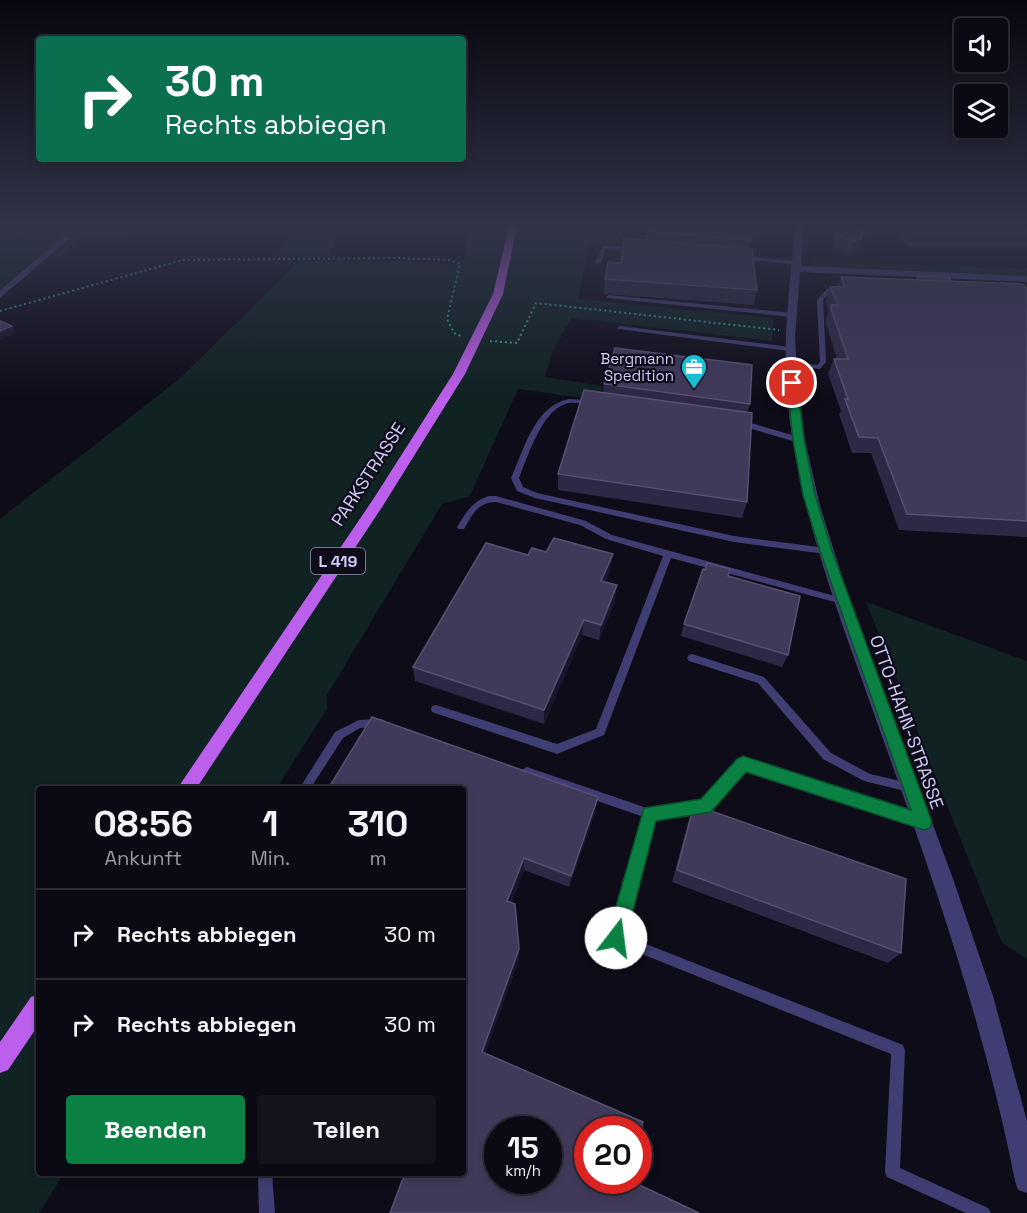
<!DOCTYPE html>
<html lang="de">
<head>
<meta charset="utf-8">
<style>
	body { margin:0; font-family:"Space Grotesk",sans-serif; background:#14121c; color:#f1f3f6; height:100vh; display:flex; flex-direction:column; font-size:22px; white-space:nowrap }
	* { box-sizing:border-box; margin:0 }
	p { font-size:20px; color:#9a9aa0 }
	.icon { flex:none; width:33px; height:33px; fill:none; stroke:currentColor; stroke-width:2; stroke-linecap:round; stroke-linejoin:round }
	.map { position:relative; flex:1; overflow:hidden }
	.details { position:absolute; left:36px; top:786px; width:430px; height:390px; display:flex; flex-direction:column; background:#0b0913; border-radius:6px; box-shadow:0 3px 9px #0003,0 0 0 2px #2b2a33 }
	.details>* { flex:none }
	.top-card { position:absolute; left:36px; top:36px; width:430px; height:126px; border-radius:6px; box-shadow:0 3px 9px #0003,0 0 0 2px #2b2a33; background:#0b6e4f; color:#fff; overflow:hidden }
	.tools { position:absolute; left:954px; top:18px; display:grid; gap:12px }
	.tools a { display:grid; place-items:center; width:54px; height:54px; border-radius:6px; background:#0b0913; box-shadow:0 3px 9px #0003,0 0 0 2px #2b2a33; font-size:30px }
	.speed { position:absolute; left:484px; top:1116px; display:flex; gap:12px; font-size:30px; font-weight:700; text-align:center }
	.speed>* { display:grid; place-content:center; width:78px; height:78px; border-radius:50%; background:#0b0913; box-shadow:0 3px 9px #0003,0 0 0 2px #2b2a33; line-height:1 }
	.speed small { font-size:15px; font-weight:400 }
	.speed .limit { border:9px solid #d22; background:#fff; color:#111 }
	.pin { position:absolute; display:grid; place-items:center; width:51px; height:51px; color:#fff; margin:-26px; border:3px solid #fff; border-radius:50%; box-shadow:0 2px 6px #0007 }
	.me { position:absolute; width:66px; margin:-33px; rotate:15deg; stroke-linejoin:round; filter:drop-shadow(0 0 4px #0008) }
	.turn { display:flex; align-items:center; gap:21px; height:126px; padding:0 30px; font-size:27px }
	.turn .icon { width:78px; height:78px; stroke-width:2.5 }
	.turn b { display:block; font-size:42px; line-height:51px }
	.eta { display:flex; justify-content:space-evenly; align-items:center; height:102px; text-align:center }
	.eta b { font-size:36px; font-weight:700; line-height:42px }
	.primary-button { display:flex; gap:12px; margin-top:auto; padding:12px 30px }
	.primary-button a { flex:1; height:69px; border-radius:6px; background:#0b8043; color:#fff; font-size:24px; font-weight:700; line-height:69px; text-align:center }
	.primary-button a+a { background:#14121c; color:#f1f3f6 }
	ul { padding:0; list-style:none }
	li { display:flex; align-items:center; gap:18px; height:90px; padding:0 30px; border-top:2px solid #2b2a33 }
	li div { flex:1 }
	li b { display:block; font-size:22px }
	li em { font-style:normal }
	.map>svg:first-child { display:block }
	.green { fill:#102222 }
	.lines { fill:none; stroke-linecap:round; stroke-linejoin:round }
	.stream { stroke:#12223d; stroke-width:4 }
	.path { stroke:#399e9b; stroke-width:2; stroke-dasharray:2 3; stroke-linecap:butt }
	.lane { fill:#403d73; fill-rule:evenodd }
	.street { fill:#403d73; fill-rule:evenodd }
	.primary { fill:#bc5fec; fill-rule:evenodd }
	.wall { fill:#2e2746 }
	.shaded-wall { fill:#1a152c }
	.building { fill:#403959; stroke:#575072; stroke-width:1.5; fill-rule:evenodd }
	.route { fill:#0b8043; stroke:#07532c; stroke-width:1.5 }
	.labels { text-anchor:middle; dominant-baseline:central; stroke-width:4.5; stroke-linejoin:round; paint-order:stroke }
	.far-poi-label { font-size:15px; fill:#d2cbf9; stroke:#0f0c19; text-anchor:end }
	.shield { fill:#0f0c19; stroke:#9892b6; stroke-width:1.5 }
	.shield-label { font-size:16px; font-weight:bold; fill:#d2cbf9 }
	.street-label { font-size:18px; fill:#d2cbf9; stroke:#0f0c19 }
</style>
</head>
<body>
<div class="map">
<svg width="1027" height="1213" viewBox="0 0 1027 1213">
	<rect width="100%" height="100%" fill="#0f0c19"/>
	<g class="green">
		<polygon points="0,227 75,227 0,289"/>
		<polygon points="86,227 140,227 121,240 87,236 61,256 53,255"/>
		<polygon points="291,227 342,227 329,257 277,257"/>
		<polygon points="467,227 628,227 614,245 590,243 578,299 773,318 772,341 571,318 551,355 545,377 603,386 599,400 518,389 472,491 468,497 442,504 327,695 327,709 276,789 39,789 39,1173 64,1173 39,1213 0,1213 0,519 178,380 300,261 403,261 453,265 465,259"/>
		<polygon points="813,261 1027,269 1027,276 821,268 813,266"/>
		<polygon points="866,602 1027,661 1027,959 1002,943"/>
	</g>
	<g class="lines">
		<polyline class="stream" points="0,249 31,227"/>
		<g class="path">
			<polyline points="0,311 183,260 397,258 449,260 460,264 447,319 454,333 461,336"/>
			<polyline points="490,341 517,343 536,303 779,330"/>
		</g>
		<g class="lane">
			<polygon points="602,246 635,247 638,249 635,251 606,249 601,263 596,264 595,263"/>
			<polygon points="742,256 797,261 800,263 797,265 740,259 740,257"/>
			<polygon points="841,285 844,287 843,288 831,291 823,300 826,362 821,368 819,369 789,365 789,363 791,362 817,365 820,362 817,300 827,289"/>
			<polygon points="609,295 792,313 795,315 792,317 607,298 606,297"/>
			<polygon points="620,326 790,347 793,349 790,351 618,329 617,328"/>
			<path d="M 569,399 L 585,400 L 596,403 C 588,407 575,400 565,404 C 541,413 528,456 519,478 L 523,487 L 537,493 L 734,536 L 826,548 L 830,551 L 829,553 L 826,554 L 734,542 L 535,498 L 517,491 L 511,478 C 524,450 534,406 569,399 Z"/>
			<polygon points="738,421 744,421 802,438 803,440 802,442 796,442 738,425"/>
			<path d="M 489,496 L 496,496 L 586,521 L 612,535 L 842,598 L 846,601 L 842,604 L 671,558 L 604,735 L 557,754 L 432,712 L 431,709 L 432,706 L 436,705 L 557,744 L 596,729 L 663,556 L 606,539 L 580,525 L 496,502 C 478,502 472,515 464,529 L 458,529 L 457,527 C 466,513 472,501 489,496 Z"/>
			<polygon points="692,654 764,677 831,753 870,774 913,784 914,787 913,790 909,792 864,781 823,759 758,683 689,661 687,658 689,655"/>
			<polygon points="380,719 384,720 385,723 384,726 360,728 343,738 310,789 299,789 335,732 359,720"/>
			<polygon points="743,759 921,817 925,818 927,822 925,826 921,827 745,769 709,810 654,819 623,935 903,1045 905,1050 900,1168 988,1208 991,1213 966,1213 887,1177 885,1172 891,1054 612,942 610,938 644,817 527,777 523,775 522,772 523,769 527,767 650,809 702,801 739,761"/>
			<polygon points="258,1173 272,1173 275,1213 259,1213"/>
		</g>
		<g class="street">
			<path d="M 796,227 L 804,227 L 801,266 L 1027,276 L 1027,282 L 800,272 L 795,336 L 797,373 L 805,440 L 820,506 L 850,602 L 952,876 L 993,996 L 1027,1121 L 1027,1193 L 1018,1190 L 1015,1181 C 985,1029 935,884 883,739 C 845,630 800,521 788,405 C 782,345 789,286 796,227 Z"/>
			<polygon points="64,236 71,238 0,298 0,290"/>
		</g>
		<g class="primary">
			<polygon points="509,227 517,227 503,294 465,374 384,504 196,789 177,789 374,498 453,374 493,294"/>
			<polygon points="39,994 39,1024 8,1070 0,1073 0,1042 31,997"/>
		</g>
	</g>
	<g class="wall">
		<polygon points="644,227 765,227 763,235 752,235 752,237 750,237 751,240 749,249 757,290 754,305 604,294 605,279 646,240"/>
		<polygon points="834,227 874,227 870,236 863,236 858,250 850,252 833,247"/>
		<polygon points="894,227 1027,227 1027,247 908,247"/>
		<polygon points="917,276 952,282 1027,289 1027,537 899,530 871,453 852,453 839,414 841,411 828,374 834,359 837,359 826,324 826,320 829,311 826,301 830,287 837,287 841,277 916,280"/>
		<polygon points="604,384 750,404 747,413 747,502 742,518 558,490 558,474 603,393"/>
		<polygon points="528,555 610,570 605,582 615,601 599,640 582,635 544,724 415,681 413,667"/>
		<polygon points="728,576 788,655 782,667 681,636 684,624"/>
		<polygon points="464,789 596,810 569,887 524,870 511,903 519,949 519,959 485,1053 464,1173"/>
		<polygon points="694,805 901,953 888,963 672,882 689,819"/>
	</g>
	<g class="shaded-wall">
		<polygon points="862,239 858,250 850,252 854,241"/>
		<polygon points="12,326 15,333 0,340 0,331"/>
		<polygon points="613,554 610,570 599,596 601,581"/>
		<polygon points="617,585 615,601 599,640 601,625"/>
		<polygon points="584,620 582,635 544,724 544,710"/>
		<polygon points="598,797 596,810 569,887 571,876"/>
		<polygon points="524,858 524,870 508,913 507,901"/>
		<polygon points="519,949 519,959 483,1059 482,1052"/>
	</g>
	<g class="building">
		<polygon points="648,227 749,227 751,240 649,232"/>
		<polygon points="837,227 865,227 865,231 862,231 862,239 854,241 837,236"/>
		<polygon points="909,227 1027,227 1027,233 914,233"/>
		<polygon points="624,238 752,249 757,290 605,279 608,262 621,263"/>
		<polygon points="917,276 949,277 952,282 919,280"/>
		<polygon points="841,277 1023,284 1027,289 1027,521 907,514 878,438 859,437 845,399 848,399 834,359 848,359 831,309 831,305 838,305 830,287 845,287"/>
		<polygon points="0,321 12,326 0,331"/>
		<polygon points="615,348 752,365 750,404 604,384"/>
		<polygon points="584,390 752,413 747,502 558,474"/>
		<polygon points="554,538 613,554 601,581 617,585 601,625 584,620 544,710 413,667 486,543 528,555 532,548 546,552"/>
		<polygon points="707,563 730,569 728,576 800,596 788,655 684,624 703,569 705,570"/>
		<path d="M 372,717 L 598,797 L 571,876 L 524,858 L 507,901 L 515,904 L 519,949 L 482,1052 L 643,1122 L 639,1138 L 639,1130 L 588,1130 L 588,1180 L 629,1180 L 699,1213 L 390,1213 L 405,1173 L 464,1173 L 464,789 L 328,789 ZM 498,1130 L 549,1130 L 549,1180 L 498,1180 Z"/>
		<polygon points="694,805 906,879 901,953 677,870"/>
	</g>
	<linearGradient id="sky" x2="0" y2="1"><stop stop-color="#08070e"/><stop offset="0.57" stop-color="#313449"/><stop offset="1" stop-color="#313449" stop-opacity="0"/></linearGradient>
	<rect width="1027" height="397" fill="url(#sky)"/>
	<polygon class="route" points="792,380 797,383 804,440 815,495 832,551 932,822 930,828 924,830 746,772 711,812 656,821 626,938 623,944 616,947 610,944 607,938 644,808 701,799 737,759 743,756 911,810 820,551 803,495 793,440 787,383"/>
	<defs>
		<g id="office-pin" transform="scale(1.35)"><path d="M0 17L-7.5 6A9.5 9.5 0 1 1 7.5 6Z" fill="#19bdd6" stroke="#0f0c19"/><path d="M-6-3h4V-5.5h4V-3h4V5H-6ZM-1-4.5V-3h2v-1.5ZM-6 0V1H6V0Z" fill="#fff"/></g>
	</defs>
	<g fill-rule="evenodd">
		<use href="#office-pin" x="694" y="367"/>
	</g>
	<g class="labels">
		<g class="far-poi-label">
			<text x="674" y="358">Bergmann<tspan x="674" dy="17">Spedition</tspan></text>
		</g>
		<rect class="shield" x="311" y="548" width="54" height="26" rx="4.5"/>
		<g class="shield-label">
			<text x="338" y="561">L 419</text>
		</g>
		<g class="street-label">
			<text transform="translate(368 474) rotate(-57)">PARKSTRASSE</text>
			<text transform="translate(907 722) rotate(70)">OTTO-HAHN-STRASSE</text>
		</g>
	</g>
</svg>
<div class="tools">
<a><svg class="icon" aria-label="sound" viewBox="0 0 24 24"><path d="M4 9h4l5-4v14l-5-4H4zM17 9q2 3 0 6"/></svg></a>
<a><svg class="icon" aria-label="layers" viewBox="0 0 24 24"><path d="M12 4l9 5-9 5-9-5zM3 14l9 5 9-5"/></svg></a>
</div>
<div class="speed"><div>15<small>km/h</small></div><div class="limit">20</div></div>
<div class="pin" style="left:792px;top:383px;background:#d93025"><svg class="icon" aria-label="arrive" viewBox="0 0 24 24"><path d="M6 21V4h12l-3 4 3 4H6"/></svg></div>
<svg class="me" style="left:616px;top:938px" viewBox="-20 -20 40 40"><circle r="19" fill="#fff"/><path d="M0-13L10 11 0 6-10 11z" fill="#0b8043"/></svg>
<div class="top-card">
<div class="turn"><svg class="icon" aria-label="right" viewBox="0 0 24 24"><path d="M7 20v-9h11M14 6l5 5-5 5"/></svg><div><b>30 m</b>Rechts abbiegen</div></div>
</div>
<section class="details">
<div class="eta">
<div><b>08:56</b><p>Ankunft</p></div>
<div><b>1</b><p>Min.</p></div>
<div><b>310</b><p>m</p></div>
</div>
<ul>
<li><svg class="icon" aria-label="right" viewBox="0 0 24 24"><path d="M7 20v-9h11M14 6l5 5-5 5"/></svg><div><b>Rechts abbiegen</b></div><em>30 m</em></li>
<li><svg class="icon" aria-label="right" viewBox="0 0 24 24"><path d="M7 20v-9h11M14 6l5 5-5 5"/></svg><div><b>Rechts abbiegen</b></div><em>30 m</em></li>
</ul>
<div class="primary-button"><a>Beenden</a><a>Teilen</a></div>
</section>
</div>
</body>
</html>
